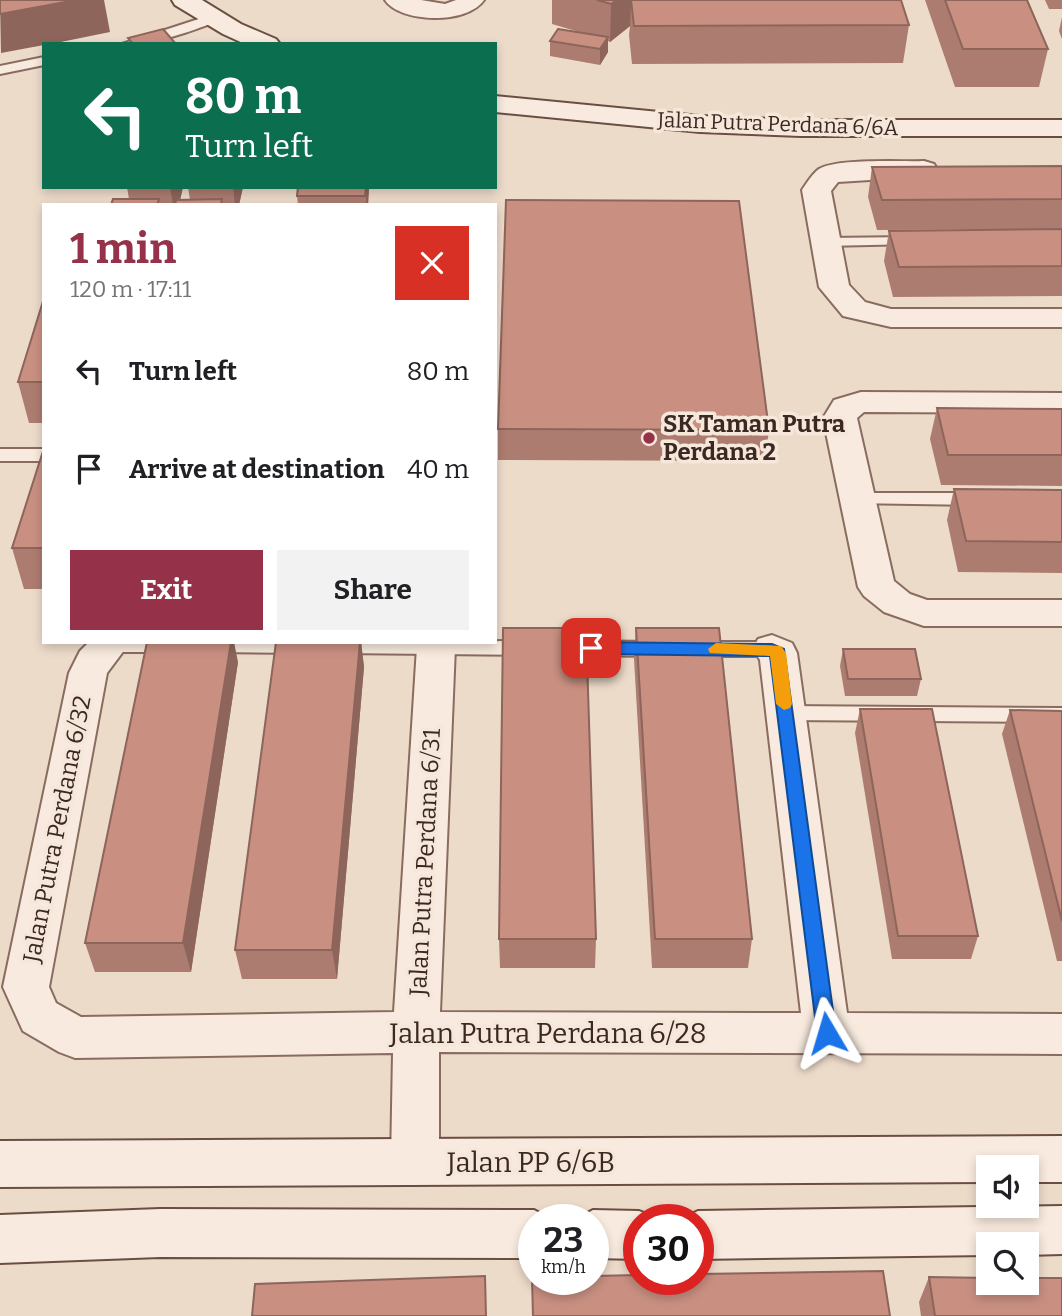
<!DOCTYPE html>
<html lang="en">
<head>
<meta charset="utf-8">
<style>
	body { margin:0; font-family:Bitter,serif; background:#f2f2f2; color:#202124; height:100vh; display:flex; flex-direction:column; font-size:26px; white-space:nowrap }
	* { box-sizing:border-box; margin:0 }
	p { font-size:23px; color:#757577 }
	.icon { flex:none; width:38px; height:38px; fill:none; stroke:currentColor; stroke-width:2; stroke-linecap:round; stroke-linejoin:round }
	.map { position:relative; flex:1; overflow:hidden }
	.details { position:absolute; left:42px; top:203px; width:455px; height:441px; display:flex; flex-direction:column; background:#fff; border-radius:0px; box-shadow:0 4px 10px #0003 }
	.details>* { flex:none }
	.banner { position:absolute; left:42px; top:42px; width:455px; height:147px; border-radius:0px; box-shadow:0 4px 10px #0003; background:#0b6e4f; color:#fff; overflow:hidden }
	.fabs { position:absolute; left:976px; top:1155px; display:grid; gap:14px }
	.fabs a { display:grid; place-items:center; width:63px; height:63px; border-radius:0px; background:#fff; box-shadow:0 4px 10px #0003; font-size:35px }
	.speed { position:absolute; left:518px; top:1204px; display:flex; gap:14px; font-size:35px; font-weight:700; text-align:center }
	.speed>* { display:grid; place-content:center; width:91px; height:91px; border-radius:50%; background:#fff; box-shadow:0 4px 10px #0003; line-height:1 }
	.speed small { font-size:18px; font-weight:400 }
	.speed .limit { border:10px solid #d22; background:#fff; color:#111 }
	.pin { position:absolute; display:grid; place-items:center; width:60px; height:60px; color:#fff; margin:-30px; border-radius:14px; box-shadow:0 4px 10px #0006 }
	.me { position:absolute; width:77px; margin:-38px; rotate:353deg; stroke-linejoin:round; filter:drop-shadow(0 0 5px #0008) }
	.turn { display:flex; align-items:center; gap:24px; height:147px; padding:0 28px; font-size:32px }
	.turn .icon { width:91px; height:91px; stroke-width:2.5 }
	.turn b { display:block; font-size:49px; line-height:60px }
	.round { display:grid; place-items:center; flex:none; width:74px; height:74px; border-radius:0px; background:#f2f2f2 }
	.headline { display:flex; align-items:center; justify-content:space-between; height:119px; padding:0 28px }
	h1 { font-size:42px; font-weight:700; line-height:52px; color:#953249 }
	.primary-button { display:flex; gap:14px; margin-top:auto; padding:14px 28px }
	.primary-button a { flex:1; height:80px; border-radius:0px; background:#953249; color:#fff; font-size:28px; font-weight:700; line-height:80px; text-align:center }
	.primary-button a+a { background:#f2f2f2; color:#202124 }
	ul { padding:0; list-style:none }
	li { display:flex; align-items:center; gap:21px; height:98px; padding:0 28px }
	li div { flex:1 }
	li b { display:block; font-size:26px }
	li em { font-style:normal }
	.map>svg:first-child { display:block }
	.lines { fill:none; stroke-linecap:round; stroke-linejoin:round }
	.lane-casing { stroke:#896c5f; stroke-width:4 }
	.street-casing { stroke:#896c5f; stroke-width:4 }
	.secondary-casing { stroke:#6b4e42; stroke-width:4 }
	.lane { fill:#f8eade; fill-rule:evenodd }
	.street { fill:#f8eade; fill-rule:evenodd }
	.secondary { fill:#f8eade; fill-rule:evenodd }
	.wall { fill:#ad7c70 }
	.shaded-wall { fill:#8d655b }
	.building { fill:#c99082; stroke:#8d655b; stroke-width:2 }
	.route { fill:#1a73e8; stroke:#114b97; stroke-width:2 }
	.slow { fill:#f59e0b }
	.poi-dot { fill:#953249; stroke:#f5e7da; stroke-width:2.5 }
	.labels { text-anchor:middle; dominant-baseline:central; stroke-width:7; stroke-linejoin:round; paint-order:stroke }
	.far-street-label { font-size:21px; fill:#3b2822; stroke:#f5e7da }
	.poi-label { font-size:24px; font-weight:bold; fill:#3b2822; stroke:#f5e7da; text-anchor:start }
	.street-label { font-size:24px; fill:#3b2822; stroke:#f5e7da }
	.near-street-label { font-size:28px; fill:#3b2822; stroke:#f5e7da }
</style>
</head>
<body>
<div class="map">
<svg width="1062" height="1316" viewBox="0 0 1062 1316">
	<rect width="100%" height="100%" fill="#eddbca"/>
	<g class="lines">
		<g class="lane-casing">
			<g id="lane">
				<path d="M 214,14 L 218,15 L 218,21 C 186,33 157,44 122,44 Z"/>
				<polygon points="44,57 44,65 0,74 0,66"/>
				<polygon points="912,237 917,238 919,241 917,244 825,246 818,242 825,238"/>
				<rect x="0" y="449" width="44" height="12"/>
				<polygon points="856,493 977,493 986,499 977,505 850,503 847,499"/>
				<polygon points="528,641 535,643 538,648 535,653 528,655 337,653 330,651 327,646 330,642"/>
				<polygon points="561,641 661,642 668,644 671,649 668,654 661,656 561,655 554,653 551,648 554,643"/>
				<polygon points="101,642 179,642 181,645 178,650 171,652 109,652 102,650"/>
				<polygon points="203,642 307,642 310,646 307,651 300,653 211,652 204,650"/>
				<polygon points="694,642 772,642 779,644 782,649 779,654 772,656 694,656 687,654 684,649 687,644"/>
				<polygon points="785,706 1062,708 1062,722 785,720 778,718 775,713 778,708"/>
			</g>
		</g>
		<g class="street-casing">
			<g id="street">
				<path d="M 385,0 L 421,0 L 445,4 L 456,0 L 484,0 C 467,25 400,23 385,0 Z"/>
				<path d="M 924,161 L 934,164 L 938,170 L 934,176 L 838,182 L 831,191 L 849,285 L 865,302 L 891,309 L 1062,309 L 1062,327 L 891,327 L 843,316 L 819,287 L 802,190 C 806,184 813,173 819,169 C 838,158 901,162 924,161 Z"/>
				<polygon points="861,392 1062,393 1062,413 864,412 857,418 894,581 910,594 927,600 1062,600 1062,626 924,626 884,612 864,596 858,587 823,418 834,400"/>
				<polygon points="772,635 792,643 797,653 847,1013 1062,1014 1062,1054 439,1052 439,1162 432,1178 415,1185 398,1178 391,1162 393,1053 75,1058 59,1052 23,1031 3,987 69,673 80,651 89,642 127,642 128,645 107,673 49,987 56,1003 81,1017 394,1012 417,647 420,642 452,642 455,647 440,1012 801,1013 760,660 753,649 758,639"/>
			</g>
		</g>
		<g class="secondary-casing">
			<g id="secondary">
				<polygon points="172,0 202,0 241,24 276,39 280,44 245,44 223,34 175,5"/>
				<polygon points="495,96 700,116 801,120 1062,120 1062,136 801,136 700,132 495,112"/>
				<polygon points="1062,1136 1062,1182 1027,1182 1027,1167 989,1167 989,1182 0,1187 0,1141"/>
				<polygon points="1062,1206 1062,1254 1027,1255 1027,1244 989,1244 989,1255 698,1259 698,1220 679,1220 698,1211"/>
				<polygon points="160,1209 534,1210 553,1220 534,1220 534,1258 160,1257 0,1263 0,1215"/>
				<polygon points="593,1210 639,1211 657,1218 639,1220 639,1259 593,1258 593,1220 574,1220"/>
			</g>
		</g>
		<use href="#lane" class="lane"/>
		<use href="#street" class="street"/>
		<use href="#secondary" class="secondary"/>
	</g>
	<g class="wall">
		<polygon points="552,0 901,0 909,25 903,63 632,64 629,35 630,26 610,42 608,41 608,52 600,65 550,56 550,41 579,32 552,24"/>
		<polygon points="925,0 1027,0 1048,49 1039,87 955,87"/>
		<polygon points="1045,0 1062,0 1062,9 1049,9"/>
		<polygon points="1062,17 1062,39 1059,31"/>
		<polygon points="1062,166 1062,229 877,230 868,197 872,167"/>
		<polygon points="127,187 183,187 180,200 190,200 188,187 243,187 239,205 111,205 129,199"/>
		<polygon points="298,187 369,187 368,205 298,205 297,196"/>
		<polygon points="1062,229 1062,296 893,297 884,261 889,231"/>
		<polygon points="44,298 44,423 29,423 18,382"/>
		<polygon points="937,408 1062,409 1062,486 941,485 930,439"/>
		<polygon points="498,429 769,430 765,461 498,460"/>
		<polygon points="44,448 44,589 24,589 12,548"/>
		<polygon points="954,489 1062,490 1062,573 958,572 947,520"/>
		<polygon points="636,628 752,939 748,968 652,968 634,659"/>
		<polygon points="276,642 361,642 364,667 337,979 242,979 235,950"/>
		<polygon points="843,649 921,679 917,696 845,696 840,666"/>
		<polygon points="238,662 191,972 95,972 85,943"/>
		<polygon points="860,709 978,936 971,959 892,959 855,733"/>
		<polygon points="1010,710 1062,711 1062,961 1057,961 1002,734"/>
		<polygon points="499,939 596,939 595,968 500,968"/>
		<polygon points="929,1277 1062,1316 921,1316 919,1302"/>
	</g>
	<g class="shaded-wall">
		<polygon points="0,0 104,0 110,32 51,44 44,44 44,45 1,53"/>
		<polygon points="617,0 631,0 630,26 610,42 611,4"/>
		<polygon points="608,37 608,52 600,65 600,49"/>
		<polygon points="170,187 183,187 179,205 173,205"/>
		<polygon points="233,187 243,187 239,205 235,205"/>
		<polygon points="366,187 369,187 368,205 366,205"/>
		<polygon points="231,642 234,642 238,662 191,972 183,943"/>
		<polygon points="360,642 361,642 364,667 337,979 332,950"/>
	</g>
	<g class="building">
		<polygon points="0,0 76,0 0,14"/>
		<polygon points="597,0 617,0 611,4"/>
		<polygon points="631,0 901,0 909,25 634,26"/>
		<polygon points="945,0 1027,0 1048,49 963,49"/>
		<polygon points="163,29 176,44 133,44 128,38"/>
		<polygon points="558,29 608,37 600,49 550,41"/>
		<polygon points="1062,166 1062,199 882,200 872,167"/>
		<polygon points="298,187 366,187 365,196 297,196"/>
		<polygon points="113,199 159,199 157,205 111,205"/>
		<polygon points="222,199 221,205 175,205 176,200"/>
		<polygon points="506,200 739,201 769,430 498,429"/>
		<polygon points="1062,229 1062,266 899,267 889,231"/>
		<polygon points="44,298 44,382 18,382"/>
		<polygon points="937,408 1062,409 1062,455 948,455"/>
		<polygon points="44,448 44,548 12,548"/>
		<polygon points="954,489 1062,490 1062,542 966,541"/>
		<polygon points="503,628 586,628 596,939 499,939"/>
		<polygon points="636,628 719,628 752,939 655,939"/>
		<polygon points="147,642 231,642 183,943 85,943"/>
		<polygon points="276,642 360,642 332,950 235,950"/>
		<polygon points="843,649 915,649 921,679 848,679"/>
		<polygon points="860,709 932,709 978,936 898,936"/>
		<polygon points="1010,710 1062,711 1062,921"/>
		<polygon points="883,1271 890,1316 533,1316 532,1277 534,1277 534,1279 593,1279 593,1276 639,1275 639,1279 698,1279 698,1274"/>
		<polygon points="485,1276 486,1316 252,1316 255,1284"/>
		<polygon points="929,1277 989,1278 989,1283 1027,1283 1027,1278 1062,1278 1062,1316 935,1316"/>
	</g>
	<polygon class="route" points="591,642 772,644 784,649 836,1033 833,1039 827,1042 820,1039 817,1033 770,656 591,654 583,648"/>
	<polygon class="slow" points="716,643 781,646 786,653 792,704 790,708 784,710 776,704 770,656 710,653 708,649"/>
	<circle class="poi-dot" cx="649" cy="438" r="7"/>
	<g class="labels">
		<g class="far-street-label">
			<text transform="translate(778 124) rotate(2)">Jalan Putra Perdana 6/6A</text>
		</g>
		<g class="poi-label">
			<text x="663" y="424">SK Taman Putra<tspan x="663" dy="28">Perdana 2</tspan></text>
		</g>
		<g class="street-label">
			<text transform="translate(57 829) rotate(-79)">Jalan Putra Perdana 6/32</text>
			<text transform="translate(425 862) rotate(-87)">Jalan Putra Perdana 6/31</text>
		</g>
		<g class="near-street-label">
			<text x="548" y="1033">Jalan Putra Perdana 6/28</text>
			<text x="531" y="1162">Jalan PP 6/6B</text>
		</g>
	</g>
</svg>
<div class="fabs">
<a><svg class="icon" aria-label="sound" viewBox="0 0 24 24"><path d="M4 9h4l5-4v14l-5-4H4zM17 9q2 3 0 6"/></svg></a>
<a><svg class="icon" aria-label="search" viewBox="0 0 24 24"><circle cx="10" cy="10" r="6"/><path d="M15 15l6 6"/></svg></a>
</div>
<div class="speed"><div>23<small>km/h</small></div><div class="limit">30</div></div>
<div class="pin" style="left:591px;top:648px;background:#d93025"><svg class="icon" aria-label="arrive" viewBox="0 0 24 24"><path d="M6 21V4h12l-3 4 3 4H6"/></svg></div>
<svg class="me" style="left:827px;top:1033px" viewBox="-20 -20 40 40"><path d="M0-17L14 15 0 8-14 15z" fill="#1a73e8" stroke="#fff" stroke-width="4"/></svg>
<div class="banner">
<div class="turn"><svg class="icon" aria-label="left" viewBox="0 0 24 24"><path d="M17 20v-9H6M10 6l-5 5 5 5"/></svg><div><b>80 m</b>Turn left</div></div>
</div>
<section class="details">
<div class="headline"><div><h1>1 min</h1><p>120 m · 17:11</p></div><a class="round" style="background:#d93025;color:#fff"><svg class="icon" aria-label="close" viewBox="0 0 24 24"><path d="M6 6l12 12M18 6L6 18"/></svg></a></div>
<ul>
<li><svg class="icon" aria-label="left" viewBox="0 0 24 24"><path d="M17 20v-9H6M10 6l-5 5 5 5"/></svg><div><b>Turn left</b></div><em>80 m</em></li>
<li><svg class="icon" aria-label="arrive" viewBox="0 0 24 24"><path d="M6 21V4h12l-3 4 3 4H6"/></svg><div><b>Arrive at destination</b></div><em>40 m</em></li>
</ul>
<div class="primary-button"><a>Exit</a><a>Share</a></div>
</section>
</div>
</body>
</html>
